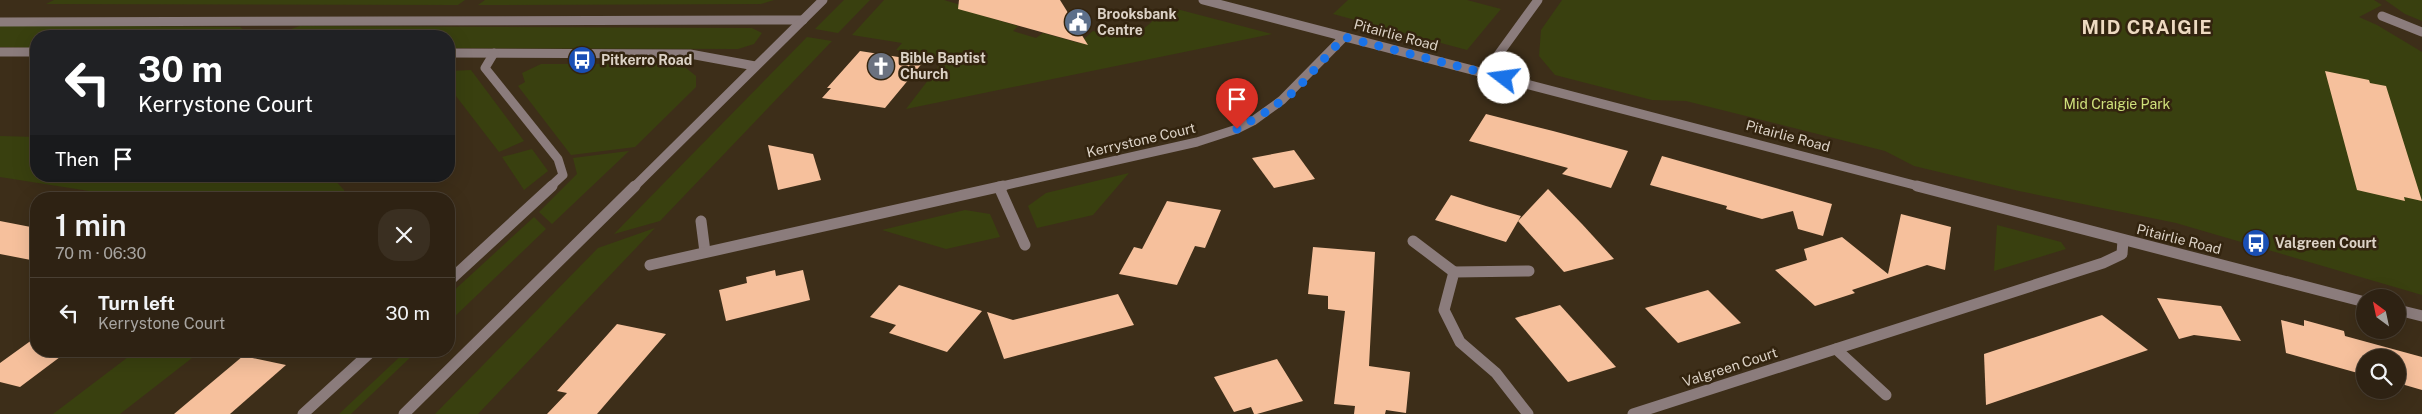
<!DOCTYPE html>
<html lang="en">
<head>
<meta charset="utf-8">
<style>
	body { margin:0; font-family:"Public Sans",sans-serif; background:#3a2f21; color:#f1f3f6; height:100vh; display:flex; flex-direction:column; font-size:19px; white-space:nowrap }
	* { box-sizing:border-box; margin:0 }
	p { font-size:16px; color:#a7a4a0 }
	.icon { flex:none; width:28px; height:28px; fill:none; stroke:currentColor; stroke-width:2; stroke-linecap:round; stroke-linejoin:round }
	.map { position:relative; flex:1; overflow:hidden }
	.sheet { position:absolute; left:30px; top:192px; width:425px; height:165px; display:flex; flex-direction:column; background:#2e2213; border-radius:20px; box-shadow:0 5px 20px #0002,0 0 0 1px #493f33 }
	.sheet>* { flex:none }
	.banner { position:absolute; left:30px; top:30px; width:425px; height:152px; border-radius:20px; box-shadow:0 5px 20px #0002,0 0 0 1px #493f33; background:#202124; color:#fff; overflow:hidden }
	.needle { width:32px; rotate:327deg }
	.buttons { position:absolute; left:2356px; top:289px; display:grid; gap:10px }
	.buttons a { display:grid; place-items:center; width:50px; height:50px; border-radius:50%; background:#2e2213; box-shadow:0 5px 20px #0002,0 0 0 1px #493f33; font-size:25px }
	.pin { position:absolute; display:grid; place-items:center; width:42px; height:42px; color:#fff; margin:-51px -21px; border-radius:50% 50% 50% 0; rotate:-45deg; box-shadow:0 0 5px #0007 }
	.pin .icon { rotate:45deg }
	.me { position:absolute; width:55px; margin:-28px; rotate:285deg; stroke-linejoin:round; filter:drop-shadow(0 0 4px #0008) }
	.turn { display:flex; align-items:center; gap:18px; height:105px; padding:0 25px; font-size:22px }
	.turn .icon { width:65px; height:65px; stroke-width:2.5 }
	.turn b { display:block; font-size:35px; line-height:42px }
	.then { display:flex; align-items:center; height:48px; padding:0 25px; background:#0003; gap:10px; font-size:19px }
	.round { display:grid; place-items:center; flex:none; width:52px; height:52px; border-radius:20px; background:#3a2f21 }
	.headline { display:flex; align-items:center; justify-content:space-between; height:85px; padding:0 25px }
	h1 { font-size:30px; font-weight:600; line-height:38px }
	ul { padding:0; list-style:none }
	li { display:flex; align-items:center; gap:15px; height:70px; padding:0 25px; border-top:1px solid #493f33 }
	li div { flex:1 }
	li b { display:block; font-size:19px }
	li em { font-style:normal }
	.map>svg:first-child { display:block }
	.green { fill:#39400f }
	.building { fill:#f6c09c }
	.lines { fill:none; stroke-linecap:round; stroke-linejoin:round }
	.minor-far1 { stroke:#8b7c7c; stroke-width:9 }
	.minor { stroke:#8b7c7c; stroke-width:11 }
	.tertiary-far1 { stroke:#8b7c7c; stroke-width:9 }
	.tertiary { stroke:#8b7c7c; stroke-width:11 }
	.route { stroke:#1a73e8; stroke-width:9; stroke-dasharray:0 16.2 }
	.labels { text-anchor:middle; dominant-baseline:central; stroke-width:5; stroke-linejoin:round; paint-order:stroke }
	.poi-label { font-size:14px; font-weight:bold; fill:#dcd2c6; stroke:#33240f; text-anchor:start }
	.street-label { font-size:14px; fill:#dcd2c6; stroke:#33240f }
	.park-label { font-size:14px; fill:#cfe17b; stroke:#33240f }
	.district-label { font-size:19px; font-weight:bold; letter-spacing:1px; fill:#eedac1; stroke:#33240f }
</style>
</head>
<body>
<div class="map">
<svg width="2422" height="414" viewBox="0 0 2422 414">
	<rect width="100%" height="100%" fill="#3d2e19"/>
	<g class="green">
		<polygon points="54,0 465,0 458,5 46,4"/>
		<polygon points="485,0 774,0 761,4 478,5"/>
		<polygon points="844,0 870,0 838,33 815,29"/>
		<polygon points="884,0 944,0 987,13 984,16 1018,26 1013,31 1036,38 1043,33 1079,43 1093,31 1107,35 1112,31 1134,37 1169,7 1272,34 906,109 945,58 896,50 902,43 852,35"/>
		<polygon points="1348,0 1467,0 1501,9 1467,50 1333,14"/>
		<polygon points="1562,0 2374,0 2382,5 2359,17 2377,25 2422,52 2422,295 2176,223 2019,191 1914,166 1885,151 1686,101 1652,100 1555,75 1539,56 1541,30"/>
		<polygon points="2385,0 2422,0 2422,21 2405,14"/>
		<polygon points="0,25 240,27 247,32 242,36 36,36 36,48 0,47"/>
		<polygon points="300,26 752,28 762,33 754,44 738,49 449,48 449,36 277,36 282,32"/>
		<polygon points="807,37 832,41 660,221 614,234"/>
		<polygon points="541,64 666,64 686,68 696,76 696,87 635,147 571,155 518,86 525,82 522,73"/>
		<polygon points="471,70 524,141 499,152 449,87 449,71"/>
		<polygon points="0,136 36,137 36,176 331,176 344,190 346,199 140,199 0,177"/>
		<polygon points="532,149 548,171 524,190 502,157"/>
		<polygon points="629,151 552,224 539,212 577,174 573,158"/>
		<polygon points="1129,173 1093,215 1037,228 1028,206 1046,193"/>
		<polygon points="965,210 990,214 1000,237 946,249 882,230"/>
		<polygon points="534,217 546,229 449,322 449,295"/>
		<polygon points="1997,225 2061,242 2066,249 1994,271"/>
		<polygon points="655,228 478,414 435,414 598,248"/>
		<polygon points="136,351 201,351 120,414 53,414"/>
		<polygon points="406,351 417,351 351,414 339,414"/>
	</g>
	<g class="building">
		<polygon points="959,0 1060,0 1088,45 958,9"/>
		<polygon points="860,51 924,61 885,108 822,98 831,88 827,88"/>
		<polygon points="2325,71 2369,80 2370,83 2386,86 2422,201 2404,197 2405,201 2357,190"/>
		<polygon points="1486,114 1553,131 1628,151 1611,188 1562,174 1568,168 1469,141"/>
		<polygon points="768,145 813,154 821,180 778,190"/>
		<polygon points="1294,150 1315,179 1274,188 1252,158"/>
		<polygon points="1662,156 1832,204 1823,236 1798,229 1793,211 1762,219 1726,209 1727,206 1650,185"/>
		<polygon points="1548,189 1582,224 1614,259 1564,272 1518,221"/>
		<polygon points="1451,195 1486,206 1521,216 1506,242 1435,220"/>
		<polygon points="1167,201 1221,210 1205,248 1195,246 1177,285 1119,274 1134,247 1142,249"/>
		<polygon points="1901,214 1951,227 1945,270 1927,265 1852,290 1855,293 1815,306 1775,270 1807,260 1804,249 1842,237 1888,274"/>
		<polygon points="0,221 36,228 36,261 0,254"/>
		<polygon points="1313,247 1375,252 1369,366 1410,372 1406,413 1386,410 1385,414 1354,414 1355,406 1334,404 1345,311 1328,309 1328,296 1308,294"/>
		<polygon points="775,270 776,276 803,270 810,300 726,321 719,290 747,283 746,277"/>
		<polygon points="899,285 937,297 982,311 947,352 889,333 896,325 870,317"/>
		<polygon points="1708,290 1741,323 1678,343 1645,308"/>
		<polygon points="1118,294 1134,325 1004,359 987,312 1013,320"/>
		<polygon points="2157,298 2221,306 2241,341 2194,335 2179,339"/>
		<polygon points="1560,305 1616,367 1568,382 1515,318"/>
		<polygon points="2102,315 2148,350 1986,405 1984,354"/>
		<polygon points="2281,320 2304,326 2304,320 2344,331 2345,336 2422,357 2422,390 2398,383 2398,358 2365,358 2365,375 2286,353"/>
		<polygon points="617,324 666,334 597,414 547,414 567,393 557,391"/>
		<polygon points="36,337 36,351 68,351 20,387 0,382 0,363"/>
		<polygon points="243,356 286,365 230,414 174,414"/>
		<polygon points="1277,359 1303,401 1257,414 1254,414 1251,407 1234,412 1214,377"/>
	</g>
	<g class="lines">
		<g class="minor-far1">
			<polyline points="1203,0 1922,187"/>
			<polyline points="2382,16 2422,32"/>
			<polyline points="0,22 803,20"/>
			<polyline points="0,52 36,52"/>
			<polyline points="449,53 690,54 755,66"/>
			<polyline points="494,53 485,68 558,159 563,175 550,187"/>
			<polyline points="1485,73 1538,0"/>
			<polyline points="998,187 1197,142 1237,129 1253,121 1282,100 1344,37"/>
		</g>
		<g class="minor">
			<polyline points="1917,186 2365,302"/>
			<polyline points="999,187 1025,245"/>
			<polyline points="701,221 705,252"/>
			<polyline points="1413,241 1454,272"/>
			<polyline points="650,265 1003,186"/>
			<polyline points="449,281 552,186"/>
			<polyline points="2398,310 2422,316"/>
			<polyline points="1836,349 1886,395"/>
			<polyline points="303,414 372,351"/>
			<polyline points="1528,414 1496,373 1460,342 1444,310 1454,272 1529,271"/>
			<polyline points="1633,414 2103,263 2122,254 2123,240"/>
		</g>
		<polyline class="tertiary-far1" points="634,187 823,0"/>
		<polyline class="tertiary" points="404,414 635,186"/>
	</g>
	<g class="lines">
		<polyline class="route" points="1237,129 1266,112 1295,91 1344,37 1504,78"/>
	</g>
	<defs>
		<g id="civic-disc" transform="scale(1.4375)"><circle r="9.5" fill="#5c6f8a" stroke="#33240f"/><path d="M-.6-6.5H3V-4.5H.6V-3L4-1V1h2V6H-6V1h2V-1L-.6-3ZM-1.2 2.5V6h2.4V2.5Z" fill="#fff"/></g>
		<g id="bus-disc" transform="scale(1.4375)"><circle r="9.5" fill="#1a4fb4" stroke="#33240f"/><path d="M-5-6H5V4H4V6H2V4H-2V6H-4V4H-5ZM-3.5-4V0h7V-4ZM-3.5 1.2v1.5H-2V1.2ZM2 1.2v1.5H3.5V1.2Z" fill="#fff"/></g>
		<g id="church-disc" transform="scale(1.4375)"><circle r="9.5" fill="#6b7280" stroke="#33240f"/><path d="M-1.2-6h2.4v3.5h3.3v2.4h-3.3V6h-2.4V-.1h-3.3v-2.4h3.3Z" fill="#fff"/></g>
	</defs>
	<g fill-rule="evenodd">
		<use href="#civic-disc" x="1078" y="22"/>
		<use href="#bus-disc" x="582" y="60"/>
		<use href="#church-disc" x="881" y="66"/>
		<use href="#bus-disc" x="2256" y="243"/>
	</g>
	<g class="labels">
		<g class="poi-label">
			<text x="1097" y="14">Brooksbank<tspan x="1097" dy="16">Centre</tspan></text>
			<text x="900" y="58">Bible Baptist<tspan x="900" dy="16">Church</tspan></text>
			<text x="601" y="60">Pitkerro Road</text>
			<text x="2275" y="243">Valgreen Court</text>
		</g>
		<g class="street-label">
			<text transform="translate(1396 35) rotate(15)">Pitairlie Road</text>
			<text transform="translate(1788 136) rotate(15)">Pitairlie Road</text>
			<text transform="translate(1141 140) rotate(-13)">Kerrystone Court</text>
			<text transform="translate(2179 239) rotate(14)">Pitairlie Road</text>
			<text transform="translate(1730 367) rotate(-18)">Valgreen Court</text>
		</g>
		<g class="park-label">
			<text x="2117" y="104">Mid Craigie Park</text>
		</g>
		<g class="district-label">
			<text x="2147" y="27">MID CRAIGIE</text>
		</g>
	</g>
</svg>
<div class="buttons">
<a><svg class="needle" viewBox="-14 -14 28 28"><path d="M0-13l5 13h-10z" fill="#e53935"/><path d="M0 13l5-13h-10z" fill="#a7a4a0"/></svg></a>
<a><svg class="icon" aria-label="search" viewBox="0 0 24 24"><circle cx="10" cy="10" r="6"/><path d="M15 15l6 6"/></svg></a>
</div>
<div class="pin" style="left:1237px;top:129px;background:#d93025"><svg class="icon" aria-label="arrive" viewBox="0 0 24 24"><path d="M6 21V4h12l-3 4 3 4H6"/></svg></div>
<svg class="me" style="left:1504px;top:78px" viewBox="-20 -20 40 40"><circle r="19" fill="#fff"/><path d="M0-13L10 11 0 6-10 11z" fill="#1a73e8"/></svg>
<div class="banner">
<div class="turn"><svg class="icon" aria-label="left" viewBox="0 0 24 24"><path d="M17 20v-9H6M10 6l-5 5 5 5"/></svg><div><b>30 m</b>Kerrystone Court</div></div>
<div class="then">Then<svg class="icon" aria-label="arrive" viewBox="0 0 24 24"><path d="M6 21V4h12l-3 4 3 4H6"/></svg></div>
</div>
<section class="sheet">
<div class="headline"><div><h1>1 min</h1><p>70 m · 06:30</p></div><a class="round"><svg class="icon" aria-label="close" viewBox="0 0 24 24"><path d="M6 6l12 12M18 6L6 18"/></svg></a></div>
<ul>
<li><svg class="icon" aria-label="left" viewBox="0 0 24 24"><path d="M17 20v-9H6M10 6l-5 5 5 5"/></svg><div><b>Turn left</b><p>Kerrystone Court</p></div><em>30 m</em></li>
</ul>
</section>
</div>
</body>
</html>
